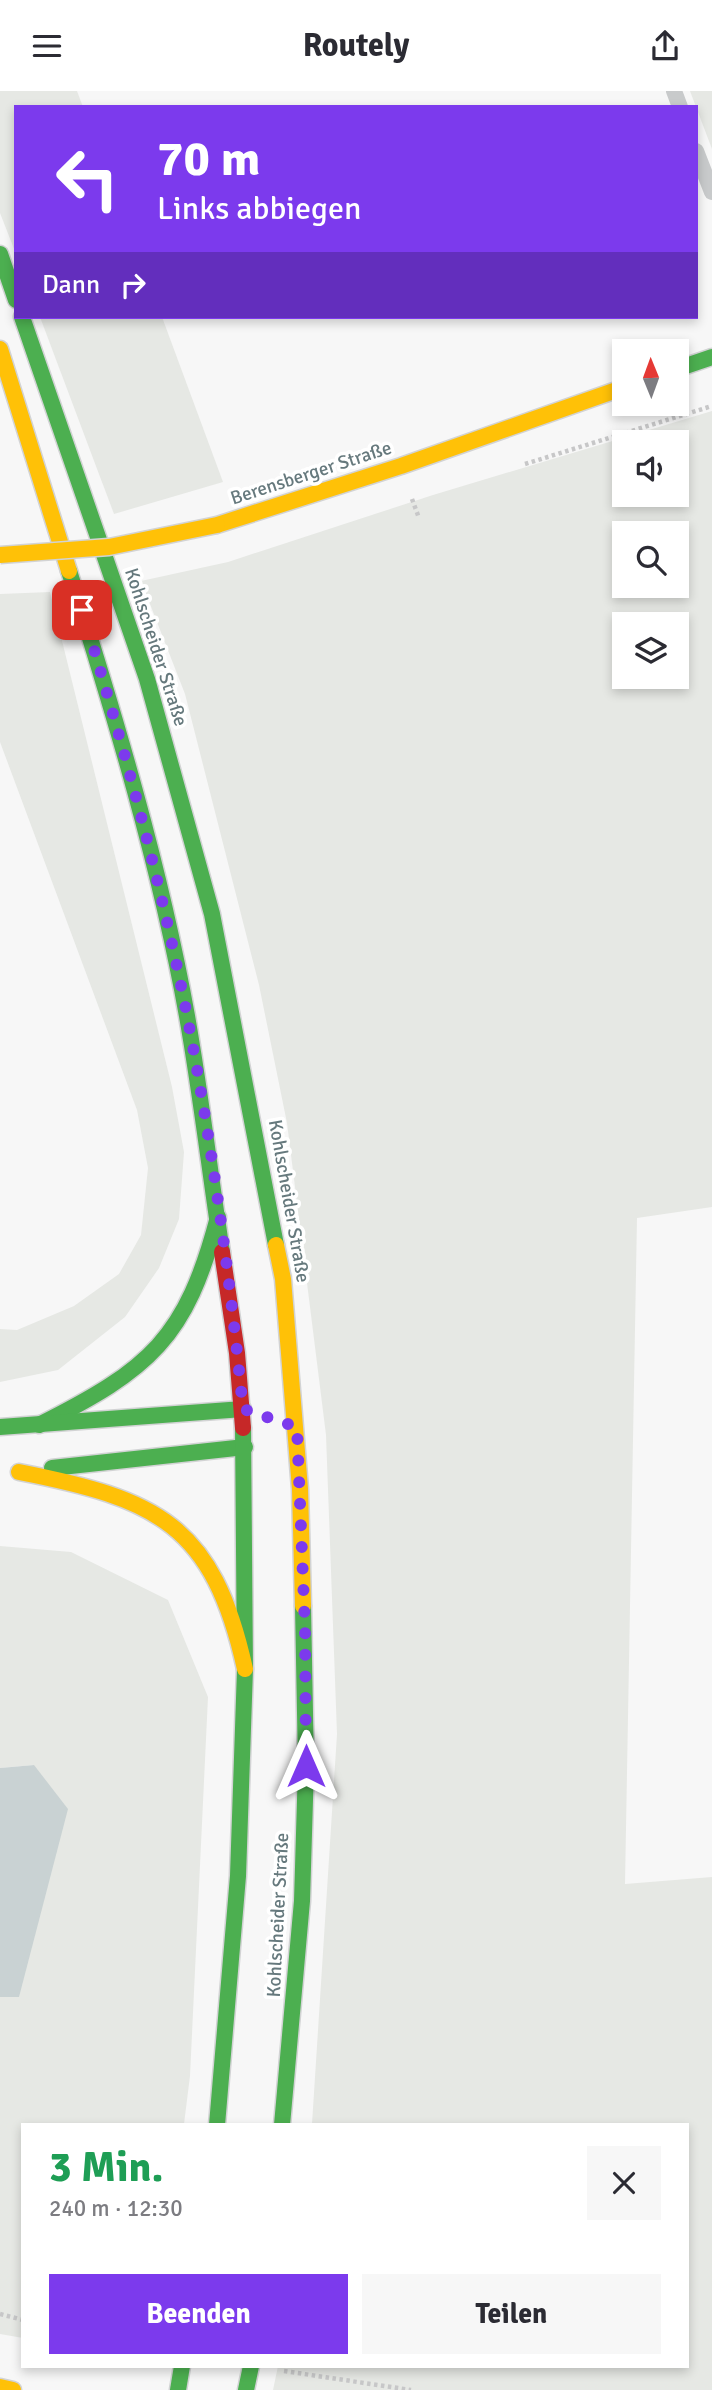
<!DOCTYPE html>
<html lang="de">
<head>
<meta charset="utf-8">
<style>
	body { margin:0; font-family:Signika,sans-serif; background:#f7f7f7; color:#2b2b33; height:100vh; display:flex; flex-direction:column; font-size:26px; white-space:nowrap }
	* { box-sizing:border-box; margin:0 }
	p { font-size:23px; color:#7c7c81 }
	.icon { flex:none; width:38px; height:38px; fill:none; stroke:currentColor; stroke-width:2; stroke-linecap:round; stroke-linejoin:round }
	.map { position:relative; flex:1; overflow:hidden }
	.details { position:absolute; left:21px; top:2032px; width:668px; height:245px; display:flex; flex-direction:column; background:#fff; border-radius:0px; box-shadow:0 4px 10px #0003 }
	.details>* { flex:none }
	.hud { position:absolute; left:14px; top:14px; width:684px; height:214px; border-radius:0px; box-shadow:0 4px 10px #0003; background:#7c3aed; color:#fff; overflow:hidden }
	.needle { width:46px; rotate:359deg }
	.buttons { position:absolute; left:612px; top:248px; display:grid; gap:14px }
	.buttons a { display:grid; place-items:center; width:77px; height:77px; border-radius:0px; background:#fff; box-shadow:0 4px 10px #0003; font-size:35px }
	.pin { position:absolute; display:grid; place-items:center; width:60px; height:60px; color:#fff; margin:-30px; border-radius:14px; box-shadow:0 4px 10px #0006 }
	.me { position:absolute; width:77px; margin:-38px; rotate:0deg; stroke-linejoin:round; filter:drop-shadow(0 0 5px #0008) }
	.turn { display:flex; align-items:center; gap:24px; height:147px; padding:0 28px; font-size:32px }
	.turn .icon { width:91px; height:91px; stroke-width:2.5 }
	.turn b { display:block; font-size:49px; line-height:60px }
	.then { display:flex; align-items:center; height:66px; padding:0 28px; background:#0003; gap:14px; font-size:26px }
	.round { display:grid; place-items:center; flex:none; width:74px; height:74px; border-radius:0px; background:#f7f7f7 }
	.head { display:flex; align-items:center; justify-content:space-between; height:119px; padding:0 28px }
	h1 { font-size:42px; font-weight:800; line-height:52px; color:#1e9e55 }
	.cta { display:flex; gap:14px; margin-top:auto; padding:14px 28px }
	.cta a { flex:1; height:80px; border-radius:0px; background:#7c3aed; color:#fff; font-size:28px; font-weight:800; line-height:80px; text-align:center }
	.cta a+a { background:#f7f7f7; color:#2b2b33 }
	header { display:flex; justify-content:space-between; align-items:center; height:91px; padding:0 28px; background:#fff; font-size:32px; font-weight:800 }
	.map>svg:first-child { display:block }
	.green { fill:#e6e8e4; fill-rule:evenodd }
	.water { fill:#c9d2d3 }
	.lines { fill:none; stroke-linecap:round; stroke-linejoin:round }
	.fast-casing { stroke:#d2d3d4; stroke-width:19 }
	.slow-casing { stroke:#d2d3d4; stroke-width:19 }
	.jam-casing { stroke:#d2d3d4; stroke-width:19 }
	.path { stroke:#c7c7c8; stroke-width:4.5; stroke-dasharray:3.5 3.5; stroke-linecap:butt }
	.lane { stroke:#c8cacb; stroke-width:16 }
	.fast { stroke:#4caf50; stroke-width:16 }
	.slow { stroke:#ffc107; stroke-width:16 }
	.jam { stroke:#c62828; stroke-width:16 }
	.slow-bridge-casing { stroke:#d2d3d4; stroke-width:19; stroke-linecap:butt }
	.slow-bridge { stroke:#ffc107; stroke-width:16 }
	.route { stroke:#7c3aed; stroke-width:12; stroke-dasharray:0 21.6 }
	.labels { text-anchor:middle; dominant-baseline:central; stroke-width:7; stroke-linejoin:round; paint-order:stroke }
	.street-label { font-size:19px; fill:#66797d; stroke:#fff }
</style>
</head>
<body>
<header><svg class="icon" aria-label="menu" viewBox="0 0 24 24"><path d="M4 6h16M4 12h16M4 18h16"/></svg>Routely<svg class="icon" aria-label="share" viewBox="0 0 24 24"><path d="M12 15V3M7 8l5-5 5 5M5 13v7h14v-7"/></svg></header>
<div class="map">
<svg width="712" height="2299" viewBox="0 0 712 2299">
	<rect width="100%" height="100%" fill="#f7f7f7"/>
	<g class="green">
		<polygon points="0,0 77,0 83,16 16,16 16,163 0,122"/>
		<polygon points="690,0 712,0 712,58"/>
		<polygon points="40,226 162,226 223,391 114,423"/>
		<path d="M 712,320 L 712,1116 L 637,1127 L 625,1793 L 712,1786 L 712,2299 L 273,2299 L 278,2275 L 688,2275 L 688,2034 L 312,2033 L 337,1643 L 326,1344 L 287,1032 L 259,894 L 185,603 L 141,490 L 228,471 L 433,404 ZM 625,352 L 677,352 L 677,404 L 625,404 ZM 625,443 L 677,443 L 677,495 L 625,495 ZM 625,534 L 677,534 L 677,586 L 625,586 Z"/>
		<polygon points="50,501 172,996 184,1061 179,1128 159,1177 125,1226 58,1279 0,1291 0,1238 17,1239 74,1215 119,1183 141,1144 148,1077 137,1019 0,651 0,503"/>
		<polygon points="0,1455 71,1461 168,1509 208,1606 190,1985 184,2033 23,2034 23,2247 0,2243 0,1906 19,1905 34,1674 0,1677"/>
	</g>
	<polygon class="water" points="34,1674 68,1718 19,1906 0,1906 0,1677"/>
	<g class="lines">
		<g class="fast-casing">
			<g id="fast">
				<polyline points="0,163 16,209"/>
				<polyline points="22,226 147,588 212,823 276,1154"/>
				<polyline points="677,278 712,266"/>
				<path d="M 69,480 C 115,625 160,775 187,925 C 201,1004 210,1083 222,1161"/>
				<path d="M 39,1334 C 150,1278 186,1248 218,1126"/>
				<polyline points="0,1336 243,1318"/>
				<polyline points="52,1377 245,1356"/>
				<polyline points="217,2034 238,1785 245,1578 243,1337"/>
				<polyline points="282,2034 302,1810 306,1675 303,1515"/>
				<polyline points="178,2299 182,2275"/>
				<polyline points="246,2299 251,2275"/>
			</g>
		</g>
		<g class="slow-casing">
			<g id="slow">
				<polyline points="0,258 69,480"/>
				<polyline points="217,434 401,375 625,296"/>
				<polyline points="276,1154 283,1188 300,1398 303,1515"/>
				<path d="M 19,1381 C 157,1408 213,1433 245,1578"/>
				<polyline points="0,2296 13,2299"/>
			</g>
		</g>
		<g class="jam-casing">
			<polyline id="jam" points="222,1161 237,1262 243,1337"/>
		</g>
		<g class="path">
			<polyline points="525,373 712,315"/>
			<polyline points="412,408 419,427"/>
			<polyline points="0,2223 23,2229"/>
			<polyline points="284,2280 411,2299"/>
		</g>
		<g class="lane">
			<polyline points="674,0 680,16"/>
			<polyline points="696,60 712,101"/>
		</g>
		<use href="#fast" class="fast"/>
		<use href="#slow" class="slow"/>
		<use href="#jam" class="jam"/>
		<g class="slow-bridge-casing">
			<polyline id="slow-bridge" points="0,464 109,456 217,434"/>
		</g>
		<use href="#slow-bridge" class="slow-bridge"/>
	</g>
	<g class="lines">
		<path class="route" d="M 82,519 C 123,652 160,788 187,924 C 212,1054 230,1187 243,1318 L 297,1336 L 305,1538 L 306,1675"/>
	</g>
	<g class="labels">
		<g class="street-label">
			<text transform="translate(311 382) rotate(-18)">Berensberger Straße</text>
			<text transform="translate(156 556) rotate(72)">Kohlscheider Straße</text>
			<text transform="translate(289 1110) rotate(80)">Kohlscheider Straße</text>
			<text transform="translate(278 1824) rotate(-87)">Kohlscheider Straße</text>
		</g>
	</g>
</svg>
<div class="buttons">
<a><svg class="needle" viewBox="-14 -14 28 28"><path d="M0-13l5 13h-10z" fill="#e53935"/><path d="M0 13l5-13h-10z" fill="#7c7c81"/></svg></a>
<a><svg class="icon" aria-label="sound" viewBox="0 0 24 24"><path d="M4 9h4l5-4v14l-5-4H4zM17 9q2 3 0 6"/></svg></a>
<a><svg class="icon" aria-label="search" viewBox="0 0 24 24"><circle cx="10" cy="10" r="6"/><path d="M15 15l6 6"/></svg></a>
<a><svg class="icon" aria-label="layers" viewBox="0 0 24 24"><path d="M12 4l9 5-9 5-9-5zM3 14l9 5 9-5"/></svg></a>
</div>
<div class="pin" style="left:82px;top:519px;background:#d93025"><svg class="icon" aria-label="arrive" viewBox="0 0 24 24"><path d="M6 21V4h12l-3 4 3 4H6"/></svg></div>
<svg class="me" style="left:306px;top:1675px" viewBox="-20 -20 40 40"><path d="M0-17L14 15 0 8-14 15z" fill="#7c3aed" stroke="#fff" stroke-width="4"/></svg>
<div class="hud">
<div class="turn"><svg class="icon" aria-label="left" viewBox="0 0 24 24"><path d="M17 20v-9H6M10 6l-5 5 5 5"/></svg><div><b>70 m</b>Links abbiegen</div></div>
<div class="then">Dann<svg class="icon" aria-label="right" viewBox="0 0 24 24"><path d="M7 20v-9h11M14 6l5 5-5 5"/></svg></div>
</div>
<section class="details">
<div class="head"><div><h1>3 Min.</h1><p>240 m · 12:30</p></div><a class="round"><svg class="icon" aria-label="close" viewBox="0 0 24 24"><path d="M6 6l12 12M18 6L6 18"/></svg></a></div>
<div class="cta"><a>Beenden</a><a>Teilen</a></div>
</section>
</div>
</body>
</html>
